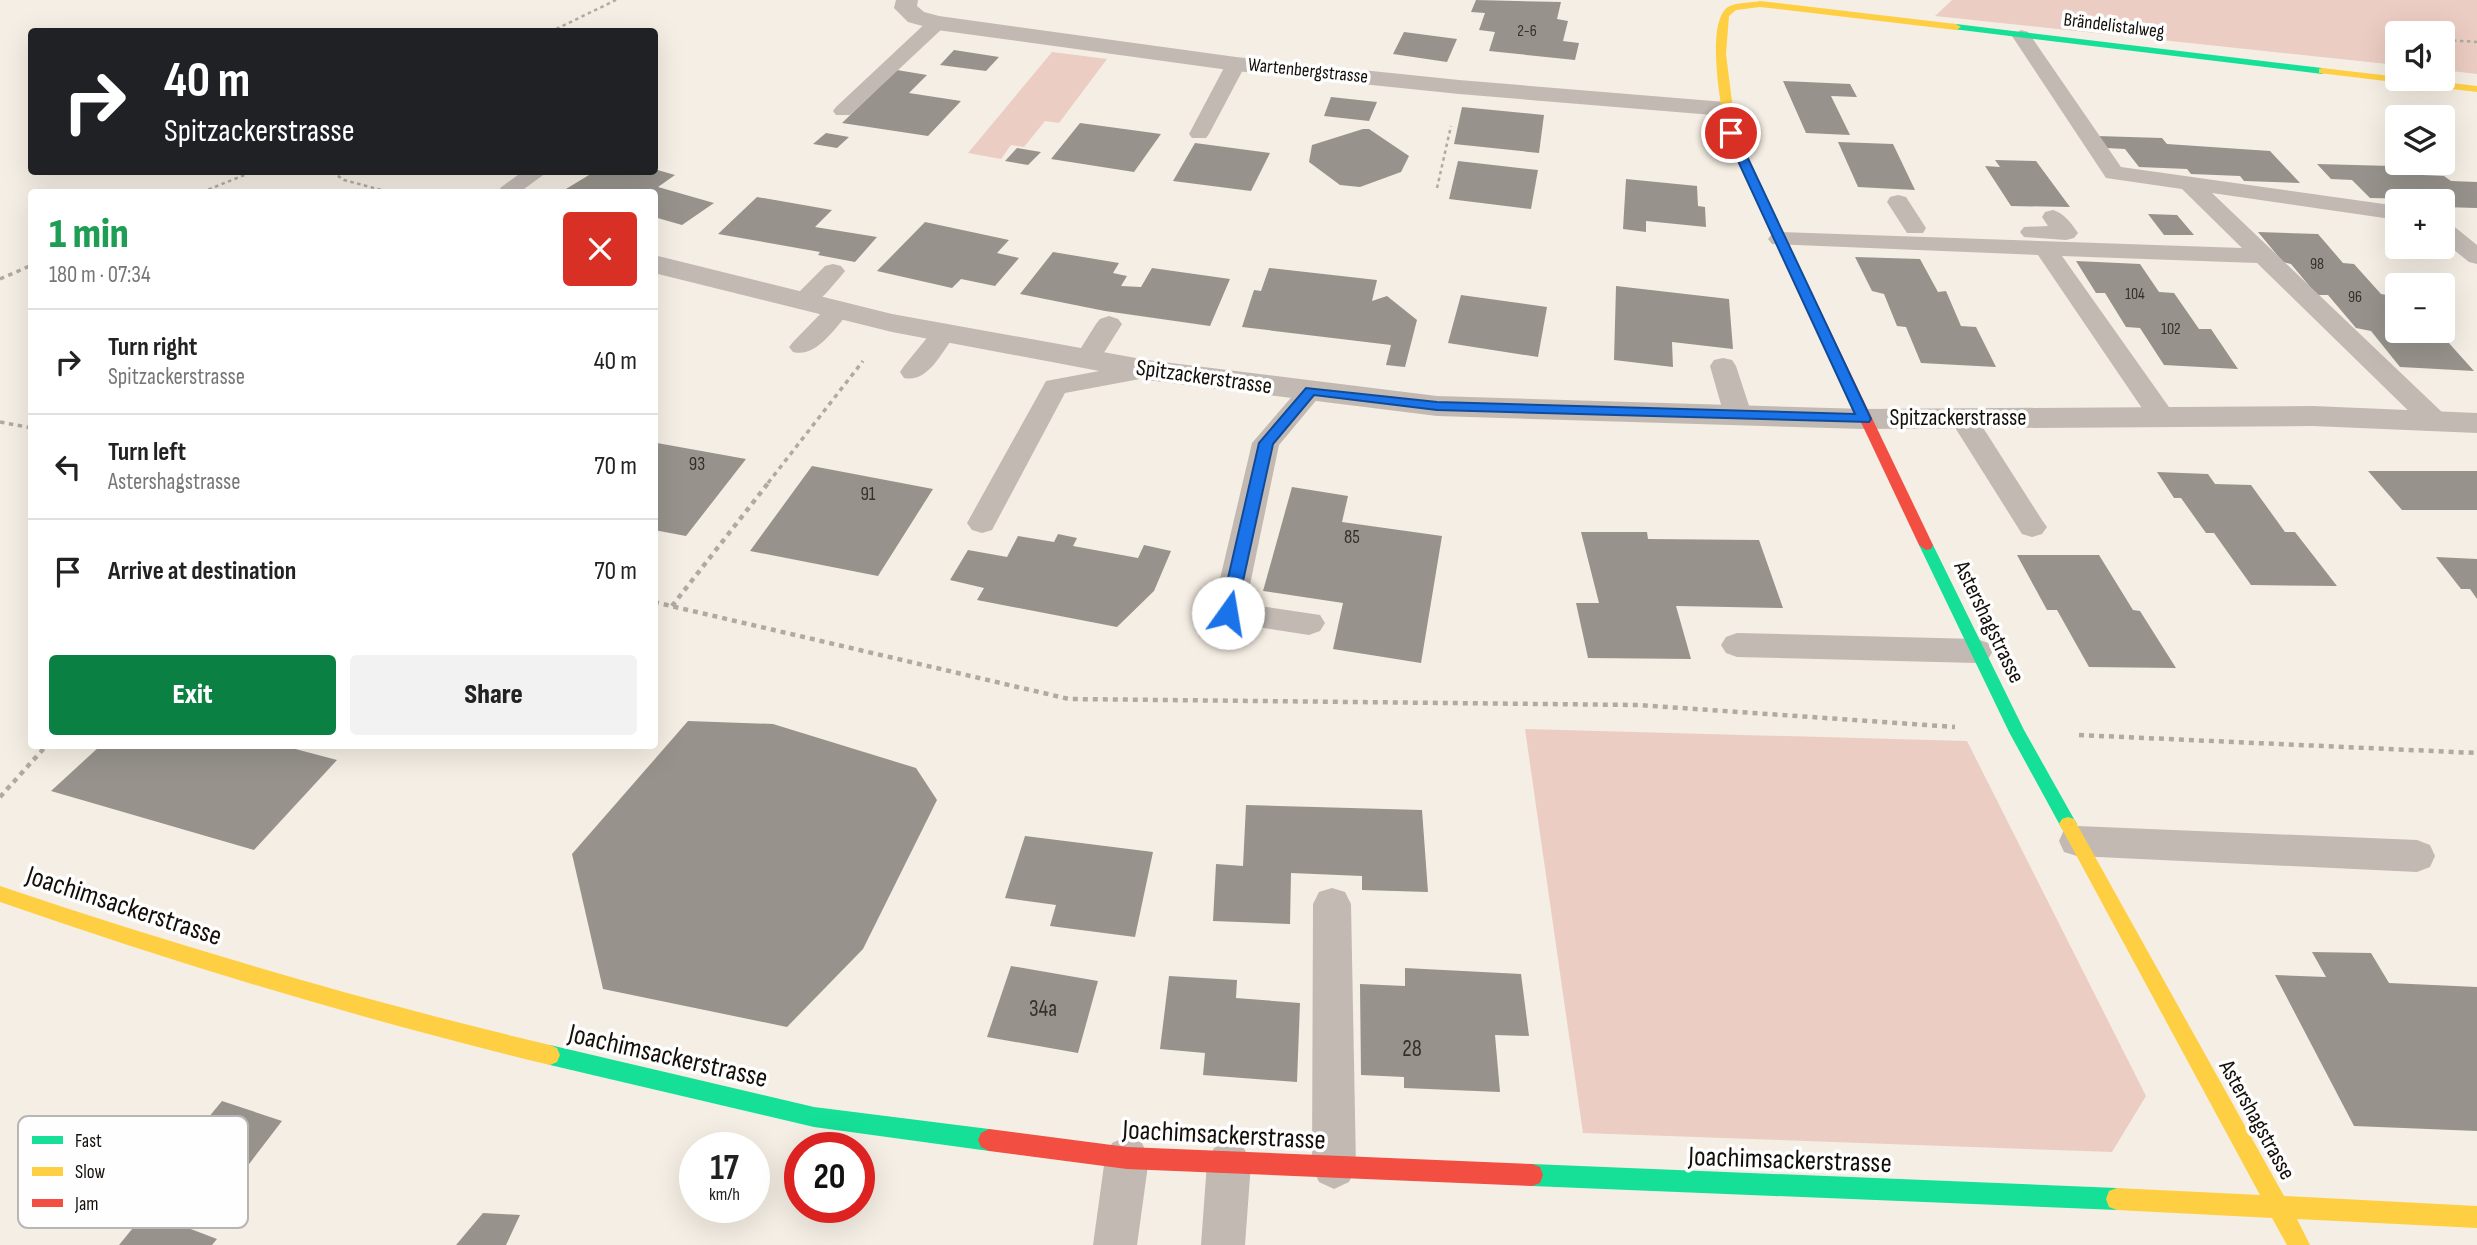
<!DOCTYPE html>
<html lang="en">
<head>
<meta charset="utf-8">
<style>
	body { margin:0; font-family:"Sofia Sans Condensed",sans-serif; background:#f2f2f2; color:#222; height:100vh; display:flex; flex-direction:column; font-size:26px; white-space:nowrap }
	* { box-sizing:border-box; margin:0 }
	p { font-size:23px; color:#767676 }
	.icon { flex:none; width:38px; height:38px; fill:none; stroke:currentColor; stroke-width:2; stroke-linecap:round; stroke-linejoin:round }
	.map { position:relative; flex:1; overflow:hidden }
	.side { position:absolute; left:28px; top:189px; width:630px; height:560px; display:flex; flex-direction:column; background:#fff; border-radius:7px; box-shadow:0 7px 28px #0002 }
	.side>* { flex:none }
	.guide { position:absolute; left:28px; top:28px; width:630px; height:147px; border-radius:7px; box-shadow:0 7px 28px #0002; background:#202124; color:#fff; overflow:hidden }
	.buttons { position:absolute; left:2385px; top:21px; display:grid; gap:14px }
	.buttons a { display:grid; place-items:center; width:70px; height:70px; border-radius:7px; background:#fff; box-shadow:0 7px 28px #0002; font-size:35px }
	.speed { position:absolute; left:679px; top:1132px; display:flex; gap:14px; font-size:35px; font-weight:700; text-align:center }
	.speed>* { display:grid; place-content:center; width:91px; height:91px; border-radius:50%; background:#fff; box-shadow:0 7px 28px #0002; line-height:1 }
	.speed small { font-size:18px; font-weight:400 }
	.speed .limit { border:10px solid #d22; background:#fff; color:#111 }
	.pin { position:absolute; display:grid; place-items:center; width:60px; height:60px; color:#fff; margin:-30px; border:4px solid #fff; border-radius:50%; box-shadow:0 2px 7px #0007 }
	.me { position:absolute; width:77px; margin:-38px; rotate:13deg; stroke-linejoin:round; filter:drop-shadow(0 0 5px #0008) }
	.turn { display:flex; align-items:center; gap:24px; height:147px; padding:0 21px; font-size:32px }
	.turn .icon { width:91px; height:91px; stroke-width:2.5 }
	.turn b { display:block; font-size:49px; line-height:60px }
	.round { display:grid; place-items:center; flex:none; width:74px; height:74px; border-radius:7px; background:#f2f2f2 }
	.summary { display:flex; align-items:center; justify-content:space-between; height:119px; padding:0 21px }
	h1 { font-size:42px; font-weight:800; line-height:52px; color:#1e9e55 }
	.button { display:flex; gap:14px; margin-top:auto; padding:14px 21px }
	.button a { flex:1; height:80px; border-radius:7px; background:#0b8043; color:#fff; font-size:28px; font-weight:800; line-height:80px; text-align:center }
	.button a+a { background:#f2f2f2; color:#222 }
	ul { padding:0; list-style:none }
	li { display:flex; align-items:center; gap:21px; height:105px; padding:0 21px; border-top:2px solid #e0e0e0 }
	li div { flex:1 }
	li b { display:block; font-size:26px }
	li em { font-style:normal }
	.map>svg:first-child { display:block }
	.green { fill:#eccdc3 }
	.building { fill:#97938c }
	.lines { fill:none; stroke-linecap:round; stroke-linejoin:round }
	.path-far2 { stroke:#b0aaa4; stroke-width:2.5; stroke-dasharray:3.5 3.5; stroke-linecap:butt }
	.path-far1 { stroke:#b0aaa4; stroke-width:3.5; stroke-dasharray:4.5 4.5; stroke-linecap:butt }
	.path { stroke:#b0aaa4; stroke-width:4.5; stroke-dasharray:5 5; stroke-linecap:butt }
	.lane { fill:#c2b9b3; fill-rule:evenodd }
	.street { fill:#c2b9b3; fill-rule:evenodd }
	.fast { fill:#16e098; fill-rule:evenodd }
	.slow { fill:#ffcf43; fill-rule:evenodd }
	.jam { fill:#f24e42; fill-rule:evenodd }
	.route { fill:#1a73e8; stroke:#114b97; stroke-width:2 }
	.labels { text-anchor:middle; dominant-baseline:central; stroke-width:7; stroke-linejoin:round; paint-order:stroke }
	.far-number-label { font-size:16px; fill:#35302a }
	.far-street-label { font-size:19px; fill:#140f09; stroke:#fefefe }
	.number-label { font-size:19px; fill:#35302a }
	.street-label { font-size:23px; fill:#140f09; stroke:#fefefe }
	.near-number-label { font-size:23px; fill:#35302a }
	.near-street-label { font-size:28px; fill:#140f09; stroke:#fefefe }
	.key { fill:#fefefe; stroke:#b8b6b4; stroke-width:2 }
	.key-label { font-size:19px; fill:#140f09 }
</style>
</head>
<body>
<div class="map">
<svg width="2477" height="1245" viewBox="0 0 2477 1245">
	<rect width="100%" height="100%" fill="#f5eee4"/>
	<g class="green">
		<polygon points="1952,0 2477,0 2477,74 2443,70 2443,33 2398,33 2397,65 1935,16"/>
		<polygon points="1052,52 1107,59 1059,123 1045,121 1024,147 1011,145 1001,159 968,153"/>
		<polygon points="1525,729 1967,741 2146,1096 2112,1152 1583,1133"/>
	</g>
	<g class="building">
		<polygon points="1476,0 1561,2 1557,19 1568,21 1563,41 1579,43 1575,60 1489,51 1495,32 1479,30 1485,13 1471,12"/>
		<polygon points="1404,32 1457,39 1447,62 1393,54"/>
		<polygon points="954,50 999,57 986,71 940,65"/>
		<polygon points="897,70 927,75 909,93 961,101 928,136 842,123"/>
		<polygon points="1783,81 1850,84 1857,97 1831,96 1850,135 1806,133"/>
		<polygon points="1331,97 1377,102 1369,121 1324,116"/>
		<polygon points="1462,107 1544,115 1539,153 1454,144"/>
		<polygon points="1080,123 1161,134 1134,172 1051,159"/>
		<polygon points="1363,129 1369,129 1409,156 1401,172 1360,187 1340,185 1309,162 1312,145"/>
		<polygon points="826,133 849,137 837,148 813,144"/>
		<polygon points="2097,136 2162,138 2167,144 2270,151 2300,183 2244,181 2240,176 2191,174 2187,169 2139,167 2125,149 2106,148"/>
		<polygon points="1838,142 1893,144 1915,190 1858,187"/>
		<polygon points="1195,143 1270,153 1251,191 1173,181"/>
		<polygon points="1017,148 1041,152 1028,165 1005,161"/>
		<polygon points="1995,160 2036,161 2070,207 2011,206 1985,166 2000,167"/>
		<polygon points="1458,161 1538,170 1531,209 1449,199"/>
		<polygon points="2317,164 2392,166 2400,174 2444,176 2451,181 2477,182 2477,208 2443,207 2443,201 2421,199 2370,198 2352,180 2331,179"/>
		<polygon points="654,169 675,175 658,187 714,203 682,225 654,217 654,211 658,209 654,208 654,192 561,192 594,172 654,172"/>
		<polygon points="1626,179 1697,186 1698,206 1705,207 1706,227 1646,221 1646,232 1623,229"/>
		<polygon points="757,197 832,210 815,227 877,237 855,262 818,255 820,252 718,234"/>
		<polygon points="2148,214 2177,215 2194,235 2164,235"/>
		<polygon points="925,222 1009,240 997,253 1019,258 995,286 961,279 952,288 877,271"/>
		<polygon points="2258,232 2318,234 2343,263 2354,264 2381,294 2398,297 2398,331 2439,332 2474,371 2400,367 2371,331 2356,328 2328,295 2317,295 2291,264 2283,262"/>
		<polygon points="1053,252 1119,263 1113,273 1127,276 1121,286 1141,287 1152,268 1230,279 1210,326 1105,311 1020,294"/>
		<polygon points="1855,257 1920,259 1938,292 1946,291 1961,326 1976,327 1996,367 1921,363 1906,327 1897,326 1884,294 1872,291"/>
		<polygon points="2076,261 2140,264 2159,292 2174,293 2199,329 2211,329 2238,369 2164,365 2140,328 2126,327 2105,293 2096,293"/>
		<polygon points="1269,268 1377,280 1372,301 1387,296 1417,320 1405,367 1386,365 1391,345 1242,327 1254,290 1261,291"/>
		<polygon points="1616,286 1729,299 1733,349 1672,342 1673,367 1614,360"/>
		<polygon points="1461,295 1547,307 1538,357 1448,343"/>
		<polygon points="657,443 746,459 686,536 654,530 654,446"/>
		<polygon points="812,466 933,489 878,576 750,551"/>
		<polygon points="2368,471 2477,471 2477,510 2402,510"/>
		<polygon points="2157,472 2208,474 2215,484 2251,485 2285,532 2295,532 2337,586 2251,585 2214,533 2206,533 2181,498 2174,498"/>
		<polygon points="1292,487 1348,496 1342,522 1442,536 1421,663 1333,649 1343,603 1263,591"/>
		<polygon points="1581,532 1647,532 1648,539 1759,540 1783,608 1676,606 1691,659 1588,658 1576,603 1599,603"/>
		<polygon points="1058,534 1077,538 1073,546 1138,558 1144,545 1171,551 1154,591 1117,627 977,600 984,588 950,580 968,550 1007,557 1018,536 1054,542"/>
		<polygon points="2017,555 2099,555 2133,610 2140,611 2176,668 2089,667 2057,610 2047,610"/>
		<polygon points="2436,557 2477,559 2477,599 2470,589 2461,589"/>
		<polygon points="688,721 773,724 916,768 937,800 863,949 787,1027 603,989 572,854"/>
		<polygon points="100,746 284,746 337,760 254,850 51,791"/>
		<polygon points="1246,805 1422,810 1428,892 1362,890 1362,876 1291,873 1290,924 1213,921 1216,864 1243,866"/>
		<polygon points="1025,836 1153,852 1135,937 1050,926 1056,905 1005,898"/>
		<polygon points="2312,952 2371,953 2389,983 2477,987 2477,1131 2354,1126 2275,975 2326,977"/>
		<polygon points="1011,966 1098,981 1078,1053 987,1037"/>
		<polygon points="1405,968 1521,974 1529,1036 1495,1035 1500,1092 1404,1088 1404,1077 1361,1075 1360,984 1405,986"/>
		<polygon points="1169,976 1237,980 1236,998 1300,1003 1297,1082 1203,1075 1205,1053 1160,1049"/>
		<polygon points="222,1101 282,1121 220,1202 156,1181"/>
		<polygon points="146,1212 217,1239 212,1245 119,1245"/>
		<polygon points="483,1213 520,1215 506,1245 456,1245"/>
	</g>
	<g class="lines">
		<g class="path-far2">
			<polyline points="550,32 616,0"/>
			<polyline points="2446,40 2477,42"/>
			<polyline points="332,172 344,180 389,192"/>
			<polyline points="1437,188 1451,126"/>
			<polyline points="202,192 252,172"/>
		</g>
		<g class="path-far1">
			<polyline points="0,279 32,265"/>
			<polyline points="0,422 32,428"/>
			<polyline points="768,483 863,361"/>
		</g>
		<g class="path">
			<polyline points="654,602 1069,699 1638,705 1955,727"/>
			<polyline points="672,606 769,482"/>
			<polyline points="2079,735 2477,753"/>
			<polyline points="0,797 46,746"/>
		</g>
		<g class="lane">
			<polygon points="937,17 944,19 946,23 944,27 850,115 836,115 833,111 836,107 930,19"/>
			<polygon points="2021,30 2028,32 2121,167 2398,206 2398,220 2212,193 2445,415 2449,421 2445,427 2435,430 2425,427 2257,263 2062,256 2176,417 2172,423 2162,425 2152,423 2038,255 1772,244 1768,239 1772,234 1780,232 2242,248 2182,189 2106,178 2012,36"/>
			<polygon points="1236,58 1246,64 1209,134 1206,138 1192,138 1189,134 1226,64"/>
			<polygon points="522,172 546,173 524,189 526,192 503,192 500,188"/>
			<polygon points="1898,195 1906,197 1926,228 1923,233 1907,233 1887,202 1890,197"/>
			<path d="M 2053,210 C 2064,213 2071,223 2078,233 L 2074,238 L 2066,240 L 2024,237 L 2020,232 L 2024,227 L 2048,226 L 2042,217 L 2045,212 Z"/>
			<polygon points="2443,222 2451,224 2477,245 2477,264 2469,262 2443,241"/>
			<path d="M 833,264 L 841,266 L 845,271 L 841,276 C 828,290 816,311 795,306 L 792,301 L 795,296 L 825,266 Z"/>
			<path d="M 839,302 L 848,304 L 851,309 L 848,314 C 833,330 816,358 793,352 L 789,347 L 793,342 L 830,304 Z"/>
			<polygon points="1109,316 1118,319 1122,324 1100,359 1096,364 1087,367 1078,364 1074,359 1096,324 1100,319"/>
			<path d="M 944,325 L 953,328 L 957,333 L 953,338 C 940,355 927,383 904,378 L 900,372 L 904,366 L 935,328 Z"/>
			<polygon points="1723,358 1732,360 1736,366 1752,415 1748,421 1738,423 1728,421 1724,415 1710,366 1714,360"/>
			<polygon points="1147,362 1156,364 1160,370 1156,376 1065,393 992,530 982,533 972,530 967,523 1046,381"/>
			<polygon points="1311,383 1320,385 1324,391 1279,445 1246,604 1320,615 1325,623 1320,631 1309,635 1217,621 1212,613 1252,443 1302,385"/>
			<polygon points="1963,409 1973,412 2042,520 2047,527 2042,534 2032,537 2022,534 1949,418 1953,412"/>
			<polygon points="1737,633 1977,639 1988,643 1993,651 1988,659 1977,663 1737,657 1726,653 1721,645 1726,637"/>
			<polygon points="2077,826 2417,840 2430,845 2435,856 2430,867 2417,872 2077,856 2064,852 2059,841 2064,830"/>
			<polygon points="1332,888 1345,892 1351,904 1356,1167 1349,1182 1334,1189 1319,1182 1312,1167 1313,904 1319,892"/>
			<polygon points="1127,1136 1142,1143 1149,1158 1137,1245 1093,1245 1105,1158 1112,1143"/>
			<polygon points="1229,1141 1244,1148 1251,1163 1245,1245 1201,1245 1207,1163 1214,1148"/>
		</g>
		<g class="street">
			<polygon points="896,0 918,0 917,6 924,12 939,16 1236,57 1459,80 1725,102 1734,104 1737,109 1734,114 1725,116 1459,94 1236,71 937,30 908,22 894,8"/>
			<polygon points="654,255 892,314 1147,360 1437,396 1864,409 2313,406 2477,413 2477,433 2313,426 1864,429 1437,416 1147,380 892,332 654,273"/>
		</g>
		<g class="fast">
			<polygon points="1956,24 2322,68 2327,71 2322,74 1953,29 1953,25"/>
			<polygon points="1926,540 1933,545 2024,730 2074,819 2077,824 2074,829 2068,831 2062,829 2009,732 1919,545"/>
			<polygon points="550,1045 814,1107 989,1129 997,1133 1000,1140 997,1147 989,1151 814,1127 550,1065 543,1062 540,1055 543,1048"/>
			<polygon points="1532,1164 2117,1188 2125,1191 2128,1199 2125,1207 2117,1210 1532,1186 1524,1183 1521,1175 1524,1167"/>
		</g>
		<g class="slow">
			<path d="M 1760,1 L 1956,24 L 1961,27 L 1956,30 L 1760,7 L 1736,10 L 1729,16 L 1726,54 L 1736,133 L 1810,289 L 1804,293 L 1798,289 L 1726,133 C 1721,108 1705,22 1728,7 C 1736,2 1751,3 1760,1 Z"/>
			<polygon points="2322,68 2477,86 2477,92 2319,73 2319,69"/>
			<polygon points="2068,817 2074,819 2284,1196 2477,1206 2477,1228 2297,1219 2310,1245 2287,1245 2272,1218 2117,1210 2109,1207 2106,1199 2109,1191 2117,1188 2260,1195 2062,829 2059,824 2062,819"/>
			<path d="M 0,886 C 181,947 364,1001 550,1045 L 557,1048 L 560,1055 L 557,1062 L 550,1065 C 364,1020 181,965 0,902 Z"/>
		</g>
		<g class="jam">
			<polygon points="1804,285 1810,289 1933,545 1931,549 1926,550 1919,545 1798,289"/>
			<polygon points="989,1129 1127,1147 1532,1164 1540,1167 1543,1175 1540,1183 1532,1186 1127,1169 989,1151 981,1147 978,1140 981,1133"/>
		</g>
	</g>
	<polygon class="route" points="1731,130 1736,133 1871,419 1869,422 1437,410 1314,395 1273,444 1236,613 1234,617 1222,617 1220,613 1259,443 1306,388 1437,402 1855,414 1725,133"/>
	<g class="labels">
		<g class="far-number-label">
			<text x="1527" y="31">2-6</text>
			<text x="2317" y="264">98</text>
			<text x="2135" y="294">104</text>
			<text x="2355" y="297">96</text>
			<text x="2171" y="329">102</text>
		</g>
		<g class="far-street-label">
			<text transform="translate(2114 26) rotate(7)">Brändelistalweg</text>
			<text transform="translate(1308 71) rotate(6)">Wartenbergstrasse</text>
		</g>
		<g class="number-label">
			<text x="697" y="464">93</text>
			<text x="868" y="494">91</text>
			<text x="1352" y="537">85</text>
		</g>
		<g class="street-label">
			<text transform="translate(1204 377) rotate(8)">Spitzackerstrasse</text>
			<text x="1958" y="418">Spitzackerstrasse</text>
			<text transform="translate(1989 622) rotate(64)">Astershagstrasse</text>
			<text transform="translate(2257 1120) rotate(61)">Astershagstrasse</text>
		</g>
		<g class="near-number-label">
			<text x="1043" y="1009">34a</text>
			<text x="1412" y="1049">28</text>
		</g>
		<g class="near-street-label">
			<text transform="translate(124 906) rotate(18)">Joachimsackerstrasse</text>
			<text transform="translate(668 1056) rotate(13)">Joachimsackerstrasse</text>
			<text transform="translate(1224 1135) rotate(3)">Joachimsackerstrasse</text>
			<text transform="translate(1790 1160) rotate(2)">Joachimsackerstrasse</text>
		</g>
	</g>
	<rect x="18" y="1116" width="230" height="112" rx="10" class="key"/>
	<rect x="32" y="1136" width="31" height="8" fill="#16e098"/>
	<rect x="32" y="1167" width="31" height="9" fill="#ffcf43"/>
	<rect x="32" y="1199" width="31" height="8" fill="#f24e42"/>
	<g class="key-label">
		<text x="75" y="1147">Fast</text>
		<text x="75" y="1178">Slow</text>
		<text x="75" y="1210">Jam</text>
	</g>
</svg>
<div class="buttons">
<a><svg class="icon" aria-label="sound" viewBox="0 0 24 24"><path d="M4 9h4l5-4v14l-5-4H4zM17 9q2 3 0 6"/></svg></a>
<a><svg class="icon" aria-label="layers" viewBox="0 0 24 24"><path d="M12 4l9 5-9 5-9-5zM3 14l9 5 9-5"/></svg></a>
<a>+</a>
<a>−</a>
</div>
<div class="speed"><div>17<small>km/h</small></div><div class="limit">20</div></div>
<div class="pin" style="left:1731px;top:133px;background:#d93025"><svg class="icon" aria-label="arrive" viewBox="0 0 24 24"><path d="M6 21V4h12l-3 4 3 4H6"/></svg></div>
<svg class="me" style="left:1228px;top:613px" viewBox="-20 -20 40 40"><circle r="19" fill="#fff"/><path d="M0-13L10 11 0 6-10 11z" fill="#1a73e8"/></svg>
<div class="guide">
<div class="turn"><svg class="icon" aria-label="right" viewBox="0 0 24 24"><path d="M7 20v-9h11M14 6l5 5-5 5"/></svg><div><b>40 m</b>Spitzackerstrasse</div></div>
</div>
<section class="side">
<div class="summary"><div><h1>1 min</h1><p>180 m · 07:34</p></div><a class="round" style="background:#d93025;color:#fff"><svg class="icon" aria-label="close" viewBox="0 0 24 24"><path d="M6 6l12 12M18 6L6 18"/></svg></a></div>
<ul>
<li><svg class="icon" aria-label="right" viewBox="0 0 24 24"><path d="M7 20v-9h11M14 6l5 5-5 5"/></svg><div><b>Turn right</b><p>Spitzackerstrasse</p></div><em>40 m</em></li>
<li><svg class="icon" aria-label="left" viewBox="0 0 24 24"><path d="M17 20v-9H6M10 6l-5 5 5 5"/></svg><div><b>Turn left</b><p>Astershagstrasse</p></div><em>70 m</em></li>
<li><svg class="icon" aria-label="arrive" viewBox="0 0 24 24"><path d="M6 21V4h12l-3 4 3 4H6"/></svg><div><b>Arrive at destination</b></div><em>70 m</em></li>
</ul>
<div class="button"><a>Exit</a><a>Share</a></div>
</section>
</div>
</body>
</html>
